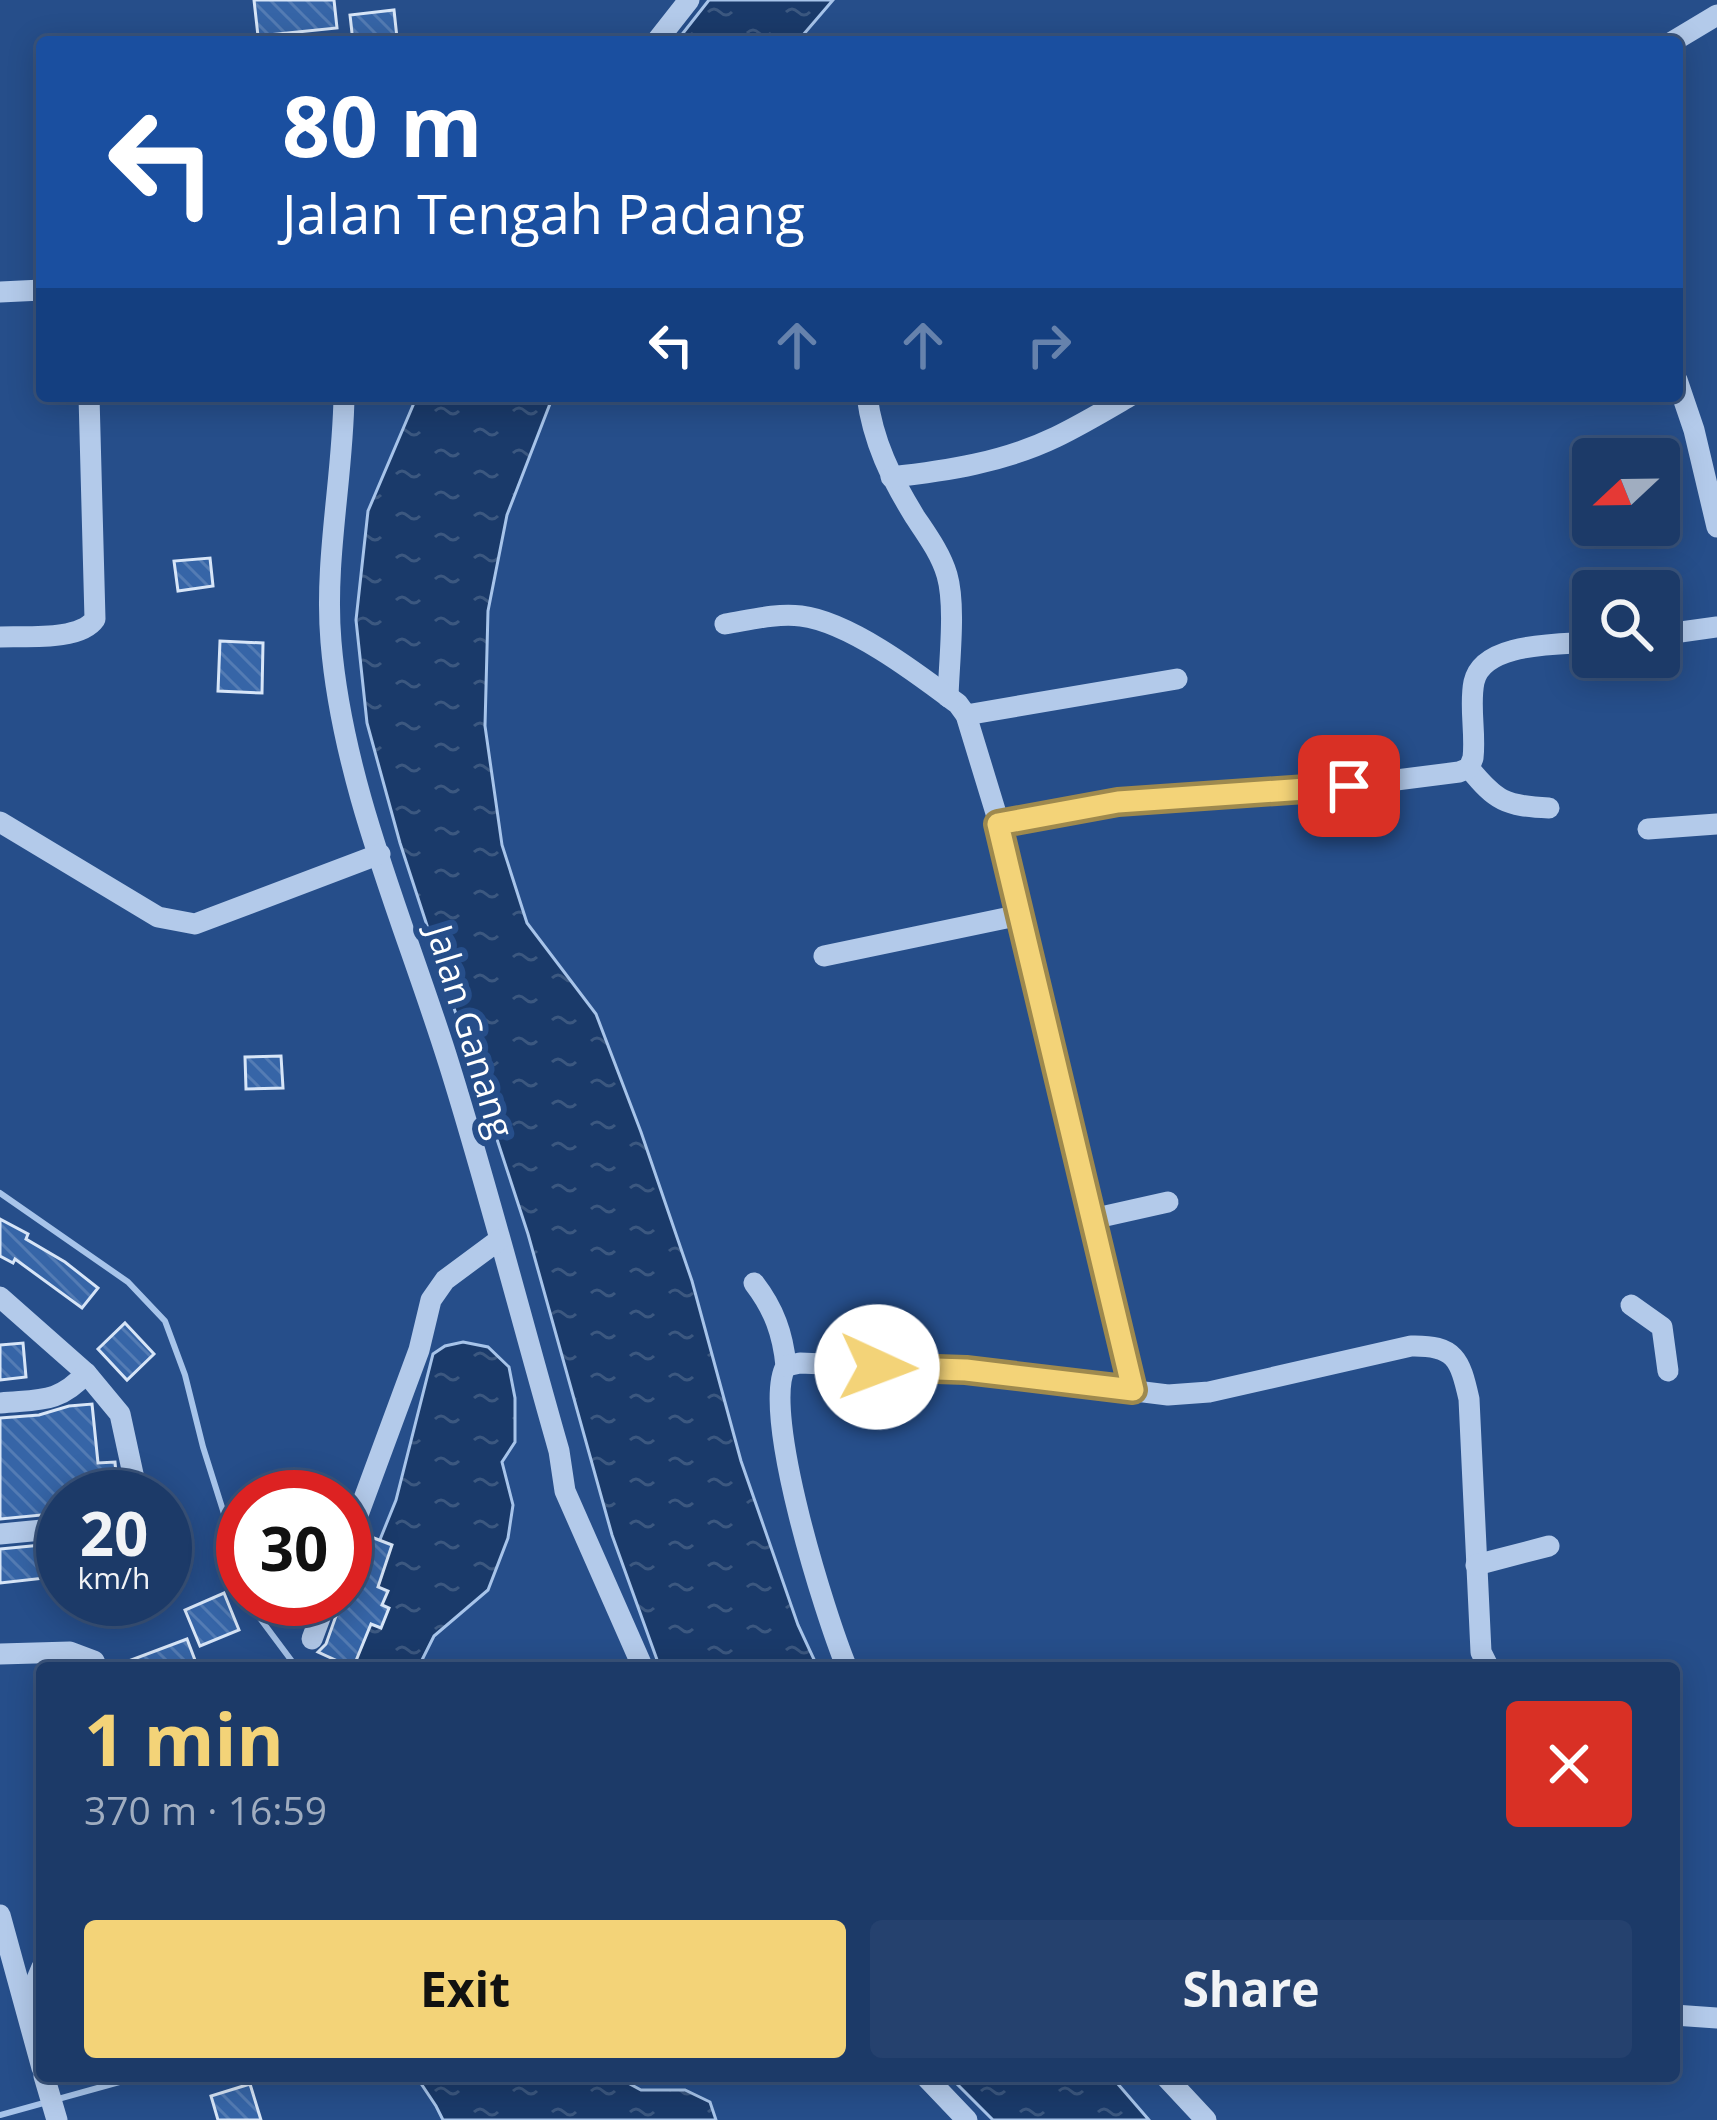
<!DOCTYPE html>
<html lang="en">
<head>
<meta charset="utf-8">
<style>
	body { margin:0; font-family:"Open Sans",sans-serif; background:#25416e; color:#f1f3f6; height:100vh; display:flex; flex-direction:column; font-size:45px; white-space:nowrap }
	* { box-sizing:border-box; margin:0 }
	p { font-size:39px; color:#a0adc0 }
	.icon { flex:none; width:66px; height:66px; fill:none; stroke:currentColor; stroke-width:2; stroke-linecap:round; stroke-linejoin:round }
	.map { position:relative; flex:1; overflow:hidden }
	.side { position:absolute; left:36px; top:1662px; width:1644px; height:420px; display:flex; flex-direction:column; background:#1c3a68; border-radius:12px; box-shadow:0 6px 30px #0003,0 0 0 3px #3a547c }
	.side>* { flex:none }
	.banner { position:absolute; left:36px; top:36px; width:1647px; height:366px; border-radius:12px; box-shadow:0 6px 30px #0003,0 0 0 3px #3a547c; background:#1a4fa0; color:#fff; overflow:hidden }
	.needle { width:78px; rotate:248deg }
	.fabs { position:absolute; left:1572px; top:438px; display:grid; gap:24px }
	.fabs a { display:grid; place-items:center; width:108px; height:108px; border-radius:12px; background:#1c3a68; box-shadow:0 6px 30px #0003,0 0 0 3px #3a547c; font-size:60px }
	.speed { position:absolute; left:36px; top:1470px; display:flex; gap:24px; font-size:60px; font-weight:700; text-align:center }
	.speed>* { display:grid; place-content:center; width:156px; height:156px; border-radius:50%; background:#1c3a68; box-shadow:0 6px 30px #0003,0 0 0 3px #3a547c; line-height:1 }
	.speed small { font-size:30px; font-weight:400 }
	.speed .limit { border:18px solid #d22; background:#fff; color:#111 }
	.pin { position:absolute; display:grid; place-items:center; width:102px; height:102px; color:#fff; margin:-51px; border-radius:24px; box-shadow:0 6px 18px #0006 }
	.me { position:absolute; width:132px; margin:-66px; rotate:92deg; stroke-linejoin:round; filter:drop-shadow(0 0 9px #0008) }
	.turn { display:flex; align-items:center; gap:42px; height:252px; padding:0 48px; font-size:54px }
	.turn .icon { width:156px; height:156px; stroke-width:2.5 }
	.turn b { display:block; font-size:84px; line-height:102px }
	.lanes { display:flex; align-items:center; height:114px; padding:0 48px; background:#0003; justify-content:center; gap:60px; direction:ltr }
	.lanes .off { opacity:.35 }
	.round { display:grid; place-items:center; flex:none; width:126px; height:126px; border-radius:12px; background:#25416e }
	.headline { display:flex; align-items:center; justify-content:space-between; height:204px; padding:0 48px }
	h1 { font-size:72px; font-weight:700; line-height:90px; color:#f3d378 }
	.cta { display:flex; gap:24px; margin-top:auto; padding:24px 48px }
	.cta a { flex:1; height:138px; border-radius:12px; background:#f3d378; color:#111; font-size:48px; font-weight:700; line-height:138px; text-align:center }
	.cta a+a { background:#25416e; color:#f1f3f6 }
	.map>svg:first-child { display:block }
	.water { fill:url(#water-ripples); stroke:#a7c4ea; stroke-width:3 }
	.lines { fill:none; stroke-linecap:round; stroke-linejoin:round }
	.stream { stroke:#a7c4ea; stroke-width:6 }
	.building { fill:url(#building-back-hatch); stroke:#d7e5f7; stroke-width:3 }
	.minor { stroke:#b3caea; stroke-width:21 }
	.route-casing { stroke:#9e894e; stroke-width:30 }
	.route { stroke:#f3d378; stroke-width:21 }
	.labels { text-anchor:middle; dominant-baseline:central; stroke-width:12; stroke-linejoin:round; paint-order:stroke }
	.street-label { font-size:36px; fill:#fff; stroke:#264e8a }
</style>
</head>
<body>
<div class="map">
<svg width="1717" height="2120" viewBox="0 0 1717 2120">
	<defs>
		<pattern id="water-ripples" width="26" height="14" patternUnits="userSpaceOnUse" patternTransform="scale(3)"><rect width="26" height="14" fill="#1a3a6a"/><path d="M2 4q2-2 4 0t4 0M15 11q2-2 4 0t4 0" fill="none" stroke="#3c5880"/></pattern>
		<pattern id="building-back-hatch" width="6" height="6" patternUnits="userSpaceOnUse" patternTransform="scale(3)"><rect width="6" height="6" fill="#3665a7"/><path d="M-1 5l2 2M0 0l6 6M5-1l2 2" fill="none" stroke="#547cb4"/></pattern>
	</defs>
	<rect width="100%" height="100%" fill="#264e8a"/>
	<g class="water">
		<polygon points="709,0 833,0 797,42 676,42"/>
		<polygon points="417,396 553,396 507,515 488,611 485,726 502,845 527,923 596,1014 641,1132 692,1281 741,1461 798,1625 818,1668 660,1668 612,1535 528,1234 400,843 367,723 356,620 368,511"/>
		<polygon points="463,1342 488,1347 509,1367 515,1398 515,1442 502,1462 513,1505 508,1538 488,1590 434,1636 418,1668 328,1668 396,1500 433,1354 445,1346"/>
		<polygon points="416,2076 615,2076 641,2090 685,2090 710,2102 716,2120 443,2120 436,2106"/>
		<polygon points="949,2076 1111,2076 1149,2120 993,2120"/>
	</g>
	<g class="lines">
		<g class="stream">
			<polyline points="0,1193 128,1282 165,1321 185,1375 203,1447 243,1574"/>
			<polyline points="252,1599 256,1613 297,1668"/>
			<polyline points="0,2115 141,2076"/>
		</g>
	</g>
	<g class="building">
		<polygon points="254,0 334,0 337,28 258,36"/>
		<polygon points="394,10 397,38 353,42 350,15"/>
		<polygon points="210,558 213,586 178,591 174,561"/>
		<polygon points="220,641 263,643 262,693 218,691"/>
		<polygon points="281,1056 283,1088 246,1089 245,1057"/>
		<polygon points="0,1219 28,1234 26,1239 65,1262 98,1288 82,1308 15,1259 13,1263 0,1256"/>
		<polygon points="125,1323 154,1354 127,1380 98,1349"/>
		<polygon points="23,1343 26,1377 0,1380 0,1345"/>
		<polygon points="92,1404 98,1463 115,1462 118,1497 63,1497 63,1513 0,1519 0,1418 39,1415 69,1406"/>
		<polygon points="366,1535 392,1545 378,1587 388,1591 382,1605 389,1608 381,1628 371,1624 353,1668 318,1652 326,1644 342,1599 345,1599 345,1587 355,1564 353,1563 359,1555"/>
		<polygon points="63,1543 63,1576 0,1583 0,1549"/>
		<polygon points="224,1593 239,1630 200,1646 185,1610"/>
		<polygon points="187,1639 198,1668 115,1668 115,1666"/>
		<polygon points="250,2084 261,2120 218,2120 211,2096"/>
	</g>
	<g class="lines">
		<g class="minor">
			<polyline points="656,42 689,0"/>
			<polyline points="1672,42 1717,15"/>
			<polyline points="0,292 42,290"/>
			<polyline points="1677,380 1694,430 1717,527"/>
			<path d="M 344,396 C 343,478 324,560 331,642 C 343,787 406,926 449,1064 C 489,1192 522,1322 559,1451 L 565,1491 L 643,1668"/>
			<path d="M 867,396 C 873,442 891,478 915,517 C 927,535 941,554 947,575 C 956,606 949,662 948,697"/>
			<path d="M 891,477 C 947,471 1004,462 1056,437 C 1081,425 1106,410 1130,396"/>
			<path d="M 725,624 C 750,620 776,613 801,616 C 850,622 918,674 958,704 L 966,715 L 999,823 L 1133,1390"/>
			<polyline points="1659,635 1717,627"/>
			<path d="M 0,637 C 27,636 80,641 95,619 L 89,396"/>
			<polyline points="966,715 1177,679"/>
			<path d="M 1469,768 C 1496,801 1505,806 1549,808"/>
			<polyline points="0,822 158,917 195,924 380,854"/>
			<path d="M 999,823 L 1117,802 L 1349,786 L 1459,772 L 1469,768 L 1473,758 C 1476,733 1469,706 1474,682 C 1483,641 1560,645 1593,642"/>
			<polyline points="1648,829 1717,824"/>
			<polyline points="824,956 1020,915"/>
			<polyline points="1092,1219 1168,1202"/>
			<path d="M 754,1283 C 774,1309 783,1334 786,1366 C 760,1410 826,1618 847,1668"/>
			<polyline points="0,1297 86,1373 120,1414 138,1497"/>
			<polyline points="1631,1305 1662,1327 1668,1371"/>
			<path d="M 786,1366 L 800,1363 L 966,1370 L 1168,1395 L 1209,1392 L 1411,1346 C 1455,1345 1460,1359 1469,1399 L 1481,1652 L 1489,1668"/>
			<path d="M 0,1403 C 38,1399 59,1404 86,1373"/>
			<polyline points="0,1534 63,1528"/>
			<polyline points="345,1550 419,1350 431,1300 445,1280 499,1240"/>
			<polyline points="1476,1565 1549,1546"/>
			<polyline points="312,1639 327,1599"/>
			<polyline points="0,1654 70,1652 94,1661 97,1668"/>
			<polyline points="0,1915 42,2068"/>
			<polyline points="29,2009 29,1998 42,1967"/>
			<polyline points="1674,2015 1717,2018"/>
			<polyline points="44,2076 57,2120"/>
			<polyline points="925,2076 967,2120"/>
			<polyline points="1165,2076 1206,2120"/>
		</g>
	</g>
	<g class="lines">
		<g class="route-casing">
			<polyline id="route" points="877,1367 966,1370 1133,1390 998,824 1118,802 1349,786"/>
		</g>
		<use href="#route" class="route"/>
	</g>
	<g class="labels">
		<g class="street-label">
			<text transform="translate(471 1031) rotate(73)">Jalan Ganang</text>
		</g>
	</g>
</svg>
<div class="fabs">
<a><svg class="needle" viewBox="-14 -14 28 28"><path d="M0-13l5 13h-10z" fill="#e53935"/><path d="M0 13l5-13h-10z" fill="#a0adc0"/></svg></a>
<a><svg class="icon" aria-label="search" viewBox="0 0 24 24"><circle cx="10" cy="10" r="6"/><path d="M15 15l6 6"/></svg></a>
</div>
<div class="speed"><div>20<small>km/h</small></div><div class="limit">30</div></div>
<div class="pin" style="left:1349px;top:786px;background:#d93025"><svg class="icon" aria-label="arrive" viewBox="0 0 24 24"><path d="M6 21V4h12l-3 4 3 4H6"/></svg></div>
<svg class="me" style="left:877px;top:1367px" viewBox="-20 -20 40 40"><circle r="19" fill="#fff"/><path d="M0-13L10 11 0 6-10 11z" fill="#f3d378"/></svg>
<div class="banner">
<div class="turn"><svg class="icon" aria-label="left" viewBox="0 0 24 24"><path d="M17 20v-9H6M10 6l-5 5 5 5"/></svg><div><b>80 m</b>Jalan Tengah Padang</div></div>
<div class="lanes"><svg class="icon" aria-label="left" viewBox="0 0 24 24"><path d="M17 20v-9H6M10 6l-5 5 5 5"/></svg><svg class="icon off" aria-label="ahead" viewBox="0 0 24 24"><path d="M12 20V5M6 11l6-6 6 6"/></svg><svg class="icon off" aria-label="ahead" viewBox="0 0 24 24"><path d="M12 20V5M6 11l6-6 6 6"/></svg><svg class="icon off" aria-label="right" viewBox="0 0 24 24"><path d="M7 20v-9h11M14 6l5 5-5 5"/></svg></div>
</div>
<section class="side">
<div class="headline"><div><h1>1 min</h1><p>370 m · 16:59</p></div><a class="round" style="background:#d93025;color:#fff"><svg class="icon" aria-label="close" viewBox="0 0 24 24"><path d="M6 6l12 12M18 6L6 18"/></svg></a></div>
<div class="cta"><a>Exit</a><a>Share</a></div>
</section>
</div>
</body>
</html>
